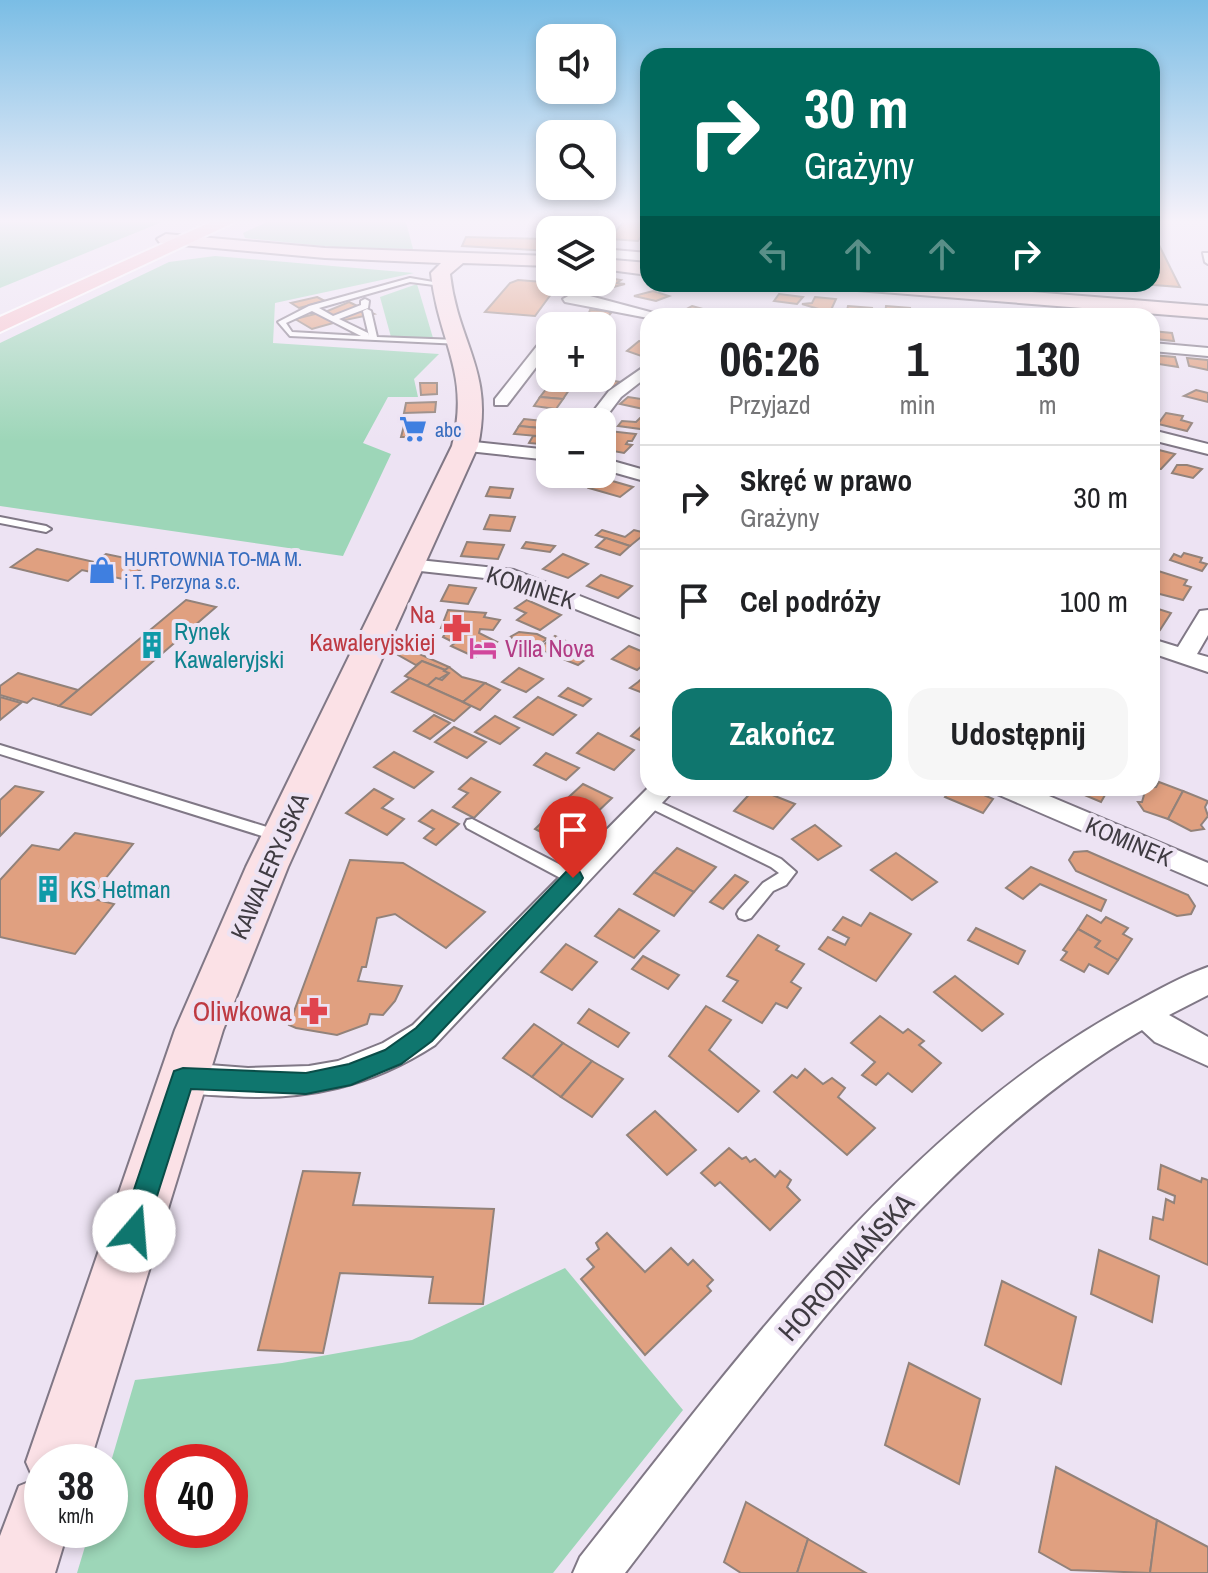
<!DOCTYPE html>
<html lang="pl">
<head>
<meta charset="utf-8">
<style>
	body { margin:0; font-family:"Archivo Narrow",sans-serif; background:#f6f6f6; color:#202124; height:100vh; display:flex; flex-direction:column; font-size:30px; white-space:nowrap }
	* { box-sizing:border-box; margin:0 }
	p { font-size:26px; color:#757577 }
	.icon { flex:none; width:44px; height:44px; fill:none; stroke:currentColor; stroke-width:2; stroke-linecap:round; stroke-linejoin:round }
	.map { position:relative; flex:1; overflow:hidden }
	.sheet { position:absolute; left:640px; top:308px; width:520px; height:488px; display:flex; flex-direction:column; background:#fff; border-radius:24px; box-shadow:0 4px 12px #0003 }
	.sheet>* { flex:none }
	.top-card { position:absolute; left:640px; top:48px; width:520px; height:244px; border-radius:24px; box-shadow:0 4px 12px #0003; background:#00695c; color:#fff; overflow:hidden }
	.fabs { position:absolute; left:536px; top:24px; display:grid; gap:16px }
	.fabs a { display:grid; place-items:center; width:80px; height:80px; border-radius:16px; background:#fff; box-shadow:0 4px 12px #0003; font-size:40px }
	.speed { position:absolute; left:24px; top:1444px; display:flex; gap:16px; font-size:40px; font-weight:700; text-align:center }
	.speed>* { display:grid; place-content:center; width:104px; height:104px; border-radius:50%; background:#fff; box-shadow:0 4px 12px #0003; line-height:1 }
	.speed small { font-size:20px; font-weight:400 }
	.speed .limit { border:12px solid #d22; background:#fff; color:#111 }
	.pin { position:absolute; display:grid; place-items:center; width:68px; height:68px; color:#fff; margin:-82px -34px; border-radius:50% 50% 50% 0; rotate:-45deg; box-shadow:0 0 8px #0007 }
	.pin .icon { rotate:45deg }
	.me { position:absolute; width:88px; margin:-44px; rotate:18deg; stroke-linejoin:round; filter:drop-shadow(0 0 6px #0008) }
	.turn { display:flex; align-items:center; gap:28px; height:168px; padding:0 32px; font-size:36px }
	.turn .icon { width:104px; height:104px; stroke-width:2.5 }
	.turn b { display:block; font-size:56px; line-height:68px }
	.lanes { display:flex; align-items:center; height:76px; padding:0 32px; background:#0003; justify-content:center; gap:40px; direction:ltr }
	.lanes .off { opacity:.35 }
	.eta { display:flex; justify-content:space-evenly; align-items:center; height:136px; text-align:center }
	.eta b { font-size:48px; font-weight:700; line-height:56px }
	.cta { display:flex; gap:16px; margin-top:auto; padding:16px 32px }
	.cta a { flex:1; height:92px; border-radius:24px; background:#0f766e; color:#fff; font-size:32px; font-weight:700; line-height:92px; text-align:center }
	.cta a+a { background:#f6f6f6; color:#202124 }
	ul { padding:0; list-style:none }
	li { display:flex; align-items:center; gap:24px; height:104px; padding:0 32px; border-top:2px solid #e0e0e0 }
	li div { flex:1 }
	li b { display:block; font-size:30px }
	li em { font-style:normal }
	.map>svg:first-child { display:block }
	.green { fill:#9dd6b8; fill-rule:evenodd }
	.building { fill:#e0a080; stroke:#92827a; stroke-width:2 }
	.lines { fill:none; stroke-linecap:round; stroke-linejoin:round }
	.lane-casing { stroke:#807886; stroke-width:4 }
	.street-casing { stroke:#807886; stroke-width:4 }
	.secondary-casing { stroke:#807886; stroke-width:4 }
	.primary-casing { stroke:#fff; stroke-width:4 }
	.lane { fill:#fff; fill-rule:evenodd }
	.street { fill:#fff; fill-rule:evenodd }
	.secondary { fill:#fbe1e6; fill-rule:evenodd }
	.primary { fill:#f8c4cd; fill-rule:evenodd }
	.route { fill:#0f766e; stroke:#0a4d48; stroke-width:2 }
	.labels { text-anchor:middle; dominant-baseline:central; stroke-width:8; stroke-linejoin:round; paint-order:stroke }
	.far-shop-label { font-size:20px; fill:#366cbe; stroke:#ede3f3; text-anchor:start }
	.street-label { font-size:24px; fill:#3f3b42; stroke:#ede3f3 }
	.health-label { font-size:24px; fill:#be3a42; stroke:#ede3f3; text-anchor:end }
	.culture-label { font-size:24px; fill:#0d838f; stroke:#ede3f3; text-anchor:start }
	.hotel-label { font-size:24px; fill:#b23c85; stroke:#ede3f3; text-anchor:start }
	.near-health-label { font-size:28px; fill:#be3a42; stroke:#ede3f3; text-anchor:end }
	.near-street-label { font-size:28px; fill:#3f3b42; stroke:#ede3f3 }
</style>
</head>
<body>
<div class="map">
<svg width="1208" height="1573" viewBox="0 0 1208 1573">
	<rect width="100%" height="100%" fill="#ede3f3"/>
	<g class="green">
		<polygon points="0,222 162,222 0,288"/>
		<polygon points="267,222 406,222 413,249 333,247 245,238 243,233"/>
		<polygon points="215,256 414,273 275,303 273,343 439,354 414,379 418,397 388,397 363,443 391,454 343,556 0,506 0,343 169,262"/>
		<polygon points="417,284 433,338 391,337 380,297"/>
		<path d="M 565,1268 L 683,1410 L 553,1573 L 77,1573 L 90,1530 L 110,1530 L 110,1465 L 135,1380 L 282,1363 L 412,1340 ZM 162,1462 L 230,1462 L 230,1530 L 162,1530 Z"/>
	</g>
	<g class="building">
		<polygon points="623,222 648,222 648,226 638,241 610,239"/>
		<polygon points="547,232 550,251 462,246 466,237 544,239"/>
		<polygon points="1152,243 1158,243 1180,287 1141,284 1152,284"/>
		<polygon points="609,278 621,280 617,283 625,284 610,288 595,282"/>
		<polygon points="518,280 556,283 553,286 557,286 535,316 485,312 510,283"/>
		<polygon points="653,291 669,296 656,301 634,296"/>
		<polygon points="779,294 803,297 797,304 774,301"/>
		<polygon points="317,297 325,301 299,308 291,303"/>
		<polygon points="815,297 836,299 831,310 837,311 835,315 821,314 822,310 802,304 812,303"/>
		<polygon points="349,302 374,314 336,322 320,314"/>
		<polygon points="692,306 710,311 716,311 708,316 681,312"/>
		<polygon points="848,306 872,308 871,316 846,314"/>
		<polygon points="886,306 910,308 909,316 885,315"/>
		<polygon points="922,309 947,311 947,316 922,316"/>
		<polygon points="590,310 608,311 611,313 604,321 586,321"/>
		<polygon points="319,313 337,322 312,329 295,319"/>
		<polygon points="1152,331 1172,333 1174,341 1155,339"/>
		<polygon points="639,341 648,343 648,354 644,357 627,351"/>
		<polygon points="1152,355 1175,357 1178,367 1152,363"/>
		<polygon points="1187,358 1208,360 1208,370 1189,366"/>
		<polygon points="587,378 596,378 620,382 614,388 579,381"/>
		<polygon points="420,383 437,383 437,394 421,395"/>
		<polygon points="547,388 569,390 563,399 540,397"/>
		<polygon points="1196,390 1208,393 1208,402 1184,396"/>
		<polygon points="540,397 563,399 556,409 534,406"/>
		<polygon points="628,397 648,400 648,410 620,404"/>
		<polygon points="436,402 435,412 404,413 406,403"/>
		<polygon points="1166,413 1183,416 1181,420 1192,423 1187,431 1158,424"/>
		<polygon points="640,418 648,420 648,430 618,426 622,421 636,422"/>
		<polygon points="524,419 543,421 555,420 550,422 550,429 519,426"/>
		<polygon points="405,422 425,422 422,437 401,437"/>
		<polygon points="519,426 550,429 550,434 548,437 514,434"/>
		<polygon points="609,431 636,434 632,441 628,441 626,444 632,445 624,453 602,449 602,439 608,438 604,437"/>
		<polygon points="550,434 550,445 529,443 533,436 548,437"/>
		<polygon points="1159,450 1175,454 1161,469 1152,469 1152,452 1156,454"/>
		<polygon points="1177,465 1187,465 1202,469 1193,478 1172,473"/>
		<polygon points="602,478 633,487 620,497 589,488"/>
		<polygon points="490,487 513,489 510,498 486,496"/>
		<polygon points="490,515 515,517 510,531 484,529"/>
		<polygon points="602,530 625,537 634,530 646,533 630,546 596,535"/>
		<polygon points="606,538 630,546 620,555 596,547"/>
		<polygon points="467,542 504,545 498,559 461,556"/>
		<polygon points="526,542 555,546 550,552 522,548"/>
		<polygon points="37,549 94,562 106,554 149,563 127,580 82,570 68,581 11,567"/>
		<polygon points="1184,553 1202,558 1200,562 1207,564 1202,571 1170,560 1174,554 1181,557"/>
		<polygon points="563,554 588,564 568,578 543,569"/>
		<polygon points="1155,570 1187,580 1184,585 1191,587 1183,600 1152,592"/>
		<polygon points="601,575 632,586 618,598 587,586"/>
		<polygon points="449,585 476,588 468,604 441,601"/>
		<polygon points="186,600 216,607 91,715 59,706"/>
		<polygon points="527,600 561,615 540,630 517,620 526,613 515,608"/>
		<polygon points="1152,607 1171,613 1160,630 1152,627"/>
		<polygon points="448,610 486,613 484,617 500,620 493,630 480,629 479,633 497,642 475,657 451,646 455,643 443,637 448,628 441,628"/>
		<polygon points="519,632 537,634 547,639 535,648 510,637"/>
		<polygon points="555,636 574,645 558,657 538,649"/>
		<polygon points="397,644 449,667 445,670 422,661 416,665 393,652"/>
		<polygon points="574,645 594,653 578,665 558,657"/>
		<polygon points="629,646 648,654 648,661 637,670 612,659"/>
		<polygon points="422,661 445,670 449,673 427,686 405,676"/>
		<polygon points="449,667 462,677 485,683 463,702 427,686 436,678 442,680 449,673 444,671"/>
		<polygon points="519,668 543,679 526,692 502,682"/>
		<polygon points="18,673 78,690 59,706 33,698 27,703 0,695 0,686"/>
		<polygon points="646,675 648,695 630,688 638,682"/>
		<polygon points="410,678 463,702 471,706 454,721 392,692"/>
		<polygon points="485,683 500,690 480,710 463,702"/>
		<polygon points="568,688 591,699 583,706 559,696"/>
		<polygon points="0,697 21,703 0,720"/>
		<polygon points="538,697 576,715 553,735 514,717"/>
		<polygon points="434,715 450,723 430,739 414,731"/>
		<polygon points="495,716 519,728 500,744 475,732"/>
		<polygon points="648,720 648,744 631,736"/>
		<polygon points="454,727 486,742 467,758 435,742"/>
		<polygon points="598,733 634,750 614,770 577,753"/>
		<polygon points="394,752 433,772 414,788 374,767"/>
		<polygon points="546,753 579,768 566,780 534,765"/>
		<polygon points="471,778 500,792 474,818 453,807 468,793 459,789"/>
		<polygon points="1159,782 1183,791 1168,819 1144,811 1138,802 1142,802 1146,788 1156,787"/>
		<polygon points="583,784 612,798 589,820 560,805"/>
		<polygon points="15,786 43,792 0,836 0,800"/>
		<polygon points="755,788 795,804 773,829 734,811"/>
		<polygon points="952,788 968,788 993,799 983,813 945,797"/>
		<polygon points="1068,788 1109,788 1101,802"/>
		<polygon points="374,789 393,799 382,808 404,819 387,835 346,813"/>
		<polygon points="1183,791 1208,801 1205,807 1208,816 1201,825 1204,829 1191,831 1168,819"/>
		<polygon points="560,805 589,820 564,844 535,829"/>
		<polygon points="432,810 459,824 436,845 424,838 434,829 419,821"/>
		<polygon points="815,825 841,846 818,860 792,839"/>
		<polygon points="75,833 133,844 90,898 114,904 75,954 0,937 0,880 32,845 59,850"/>
		<polygon points="677,848 716,867 694,892 654,872"/>
		<polygon points="1087,851 1188,895 1195,906 1191,914 1177,916 1076,871 1069,860 1074,852"/>
		<polygon points="896,853 937,882 912,900 871,870"/>
		<polygon points="350,860 403,863 485,912 446,948 395,914 377,918 366,967 362,967 358,981 402,986 395,1001 383,1015 370,1014 367,1024 337,1035 296,1028 289,1025"/>
		<polygon points="1031,867 1106,900 1101,911 1040,884 1023,899 1006,888"/>
		<polygon points="654,872 694,892 674,916 634,894"/>
		<polygon points="735,875 748,882 723,909 710,902"/>
		<polygon points="619,909 659,931 634,958 595,936"/>
		<polygon points="870,913 911,934 876,981 819,949 828,937 845,945 849,938 833,930 843,917 861,926"/>
		<polygon points="1087,915 1101,923 1106,917 1128,928 1123,934 1132,939 1118,960 1095,947 1100,941 1078,929"/>
		<polygon points="976,928 1025,951 1018,964 968,940"/>
		<polygon points="1078,929 1100,941 1095,947 1118,960 1108,974 1089,964 1084,972 1061,960 1067,952 1063,950"/>
		<polygon points="758,935 779,946 776,950 804,964 791,982 801,988 787,1008 776,1003 762,1023 723,1001 738,981 727,976"/>
		<polygon points="566,944 597,962 572,990 541,972"/>
		<polygon points="643,956 679,975 668,989 632,969"/>
		<polygon points="955,976 1003,1014 982,1031 934,992"/>
		<polygon points="706,1006 731,1020 709,1050 759,1091 738,1112 669,1056"/>
		<polygon points="589,1009 629,1033 618,1047 578,1023"/>
		<polygon points="880,1016 903,1033 908,1029 924,1041 919,1045 941,1063 912,1092 888,1073 876,1085 862,1075 875,1062 851,1043"/>
		<polygon points="534,1024 563,1043 532,1077 503,1058"/>
		<polygon points="563,1043 592,1061 561,1097 532,1077"/>
		<polygon points="592,1061 623,1079 592,1117 561,1097"/>
		<polygon points="805,1069 823,1084 832,1078 845,1088 838,1097 875,1128 847,1155 774,1092 792,1075 797,1078"/>
		<polygon points="655,1111 696,1150 667,1175 627,1135"/>
		<polygon points="729,1148 742,1159 746,1157 750,1162 755,1159 775,1177 780,1171 791,1180 787,1187 800,1200 770,1230 720,1182 715,1186 701,1173"/>
		<polygon points="1161,1165 1201,1182 1202,1178 1208,1180 1208,1265 1150,1239 1153,1217 1163,1220 1166,1199 1174,1203 1175,1196 1158,1189"/>
		<polygon points="303,1171 360,1173 353,1205 494,1209 483,1304 429,1303 433,1277 340,1273 323,1353 258,1350"/>
		<polygon points="607,1233 645,1272 671,1248 688,1265 693,1260 713,1280 707,1286 711,1291 645,1355 581,1279 594,1267 587,1259 599,1249 596,1243"/>
		<polygon points="1099,1250 1159,1276 1152,1322 1091,1294"/>
		<polygon points="1002,1281 1076,1317 1061,1384 985,1345"/>
		<polygon points="909,1363 980,1399 959,1484 885,1445"/>
		<polygon points="1056,1467 1157,1520 1150,1573 1071,1570 1039,1552"/>
		<polygon points="746,1502 808,1539 797,1573 741,1573 724,1562"/>
		<polygon points="1157,1520 1208,1547 1208,1573 1150,1573"/>
		<polygon points="808,1539 866,1573 797,1573"/>
	</g>
	<g class="lines">
		<g class="lane-casing">
			<g id="lane">
				<polygon points="1203,253 1208,253 1208,264 1205,262"/>
				<path d="M 410,278 L 445,284 L 442,286 L 410,282 L 319,308 L 333,316 L 361,305 L 361,301 L 365,299 L 369,301 L 368,308 L 339,319 L 368,333 L 369,336 L 363,311 L 367,309 L 371,311 L 377,337 L 458,340 L 462,342 L 461,344 L 290,336 L 278,322 L 309,306 ZM 312,311 L 361,336 L 292,332 L 286,323 Z"/>
				<polygon points="0,517 46,526 51,529 46,532 0,523"/>
				<polygon points="0,745 283,832 285,836 283,840 278,841 0,754"/>
				<polygon points="649,797 781,859 796,872 786,885 773,891 751,918 745,920 739,918 737,914 739,910 763,883 779,873 771,867 644,805 642,802 644,799"/>
				<polygon points="472,819 578,874 581,878 578,882 568,882 467,828 465,824 467,820"/>
			</g>
		</g>
		<g class="street-casing">
			<g id="street">
				<polygon points="600,222 612,222 602,232 592,230"/>
				<polygon points="602,249 648,253 648,261 602,257"/>
				<polygon points="570,295 590,296 665,316 648,318 565,302 563,299"/>
				<polygon points="550,335 550,349 507,405 495,405 495,399 545,336"/>
				<polygon points="1152,343 1208,348 1208,356 1152,351"/>
				<polygon points="648,364 648,376 621,397 602,422 585,422 609,391"/>
				<polygon points="1152,430 1208,444 1208,454 1152,440"/>
				<polygon points="465,441 550,450 550,460 459,450 459,442"/>
				<polygon points="602,458 648,471 648,482 602,469"/>
				<polygon points="409,559 514,570 648,623 648,638 503,580 402,569 399,565 402,561"/>
				<polygon points="1208,610 1208,635 1197,654 1208,657 1208,672 1152,653 1152,639 1178,647 1200,611"/>
				<path d="M 648,788 L 676,788 L 435,1045 C 372,1086 307,1101 232,1096 C 211,1095 190,1095 171,1088 L 166,1078 L 171,1068 L 183,1063 L 248,1068 L 309,1066 L 338,1061 L 383,1043 L 413,1025 Z"/>
				<polygon points="993,788 1030,788 1208,863 1208,885 997,794"/>
				<path d="M 1208,967 L 1208,995 L 1169,1015 L 1208,1037 L 1208,1066 L 1155,1042 L 1142,1030 C 933,1151 770,1384 625,1573 L 573,1573 L 580,1557 C 735,1361 908,1123 1132,1004 C 1156,991 1182,976 1208,967 Z"/>
			</g>
		</g>
		<g class="secondary-casing">
			<g id="secondary">
				<path d="M 166,234 L 325,248 L 550,256 L 550,266 L 463,263 L 450,274 C 458,344 494,371 478,446 L 288,867 L 223,1030 L 90,1462 L 42,1462 L 42,1530 L 68,1530 L 55,1573 L 0,1573 L 0,1536 L 19,1486 L 34,1480 L 26,1462 L 175,1030 L 246,867 L 452,446 C 471,372 438,342 431,273 L 441,263 L 325,258 L 160,243 L 157,239 Z"/>
				<polygon points="602,259 648,263 648,275 602,269"/>
				<polygon points="848,284 929,284 1208,306 1208,318 857,290"/>
			</g>
		</g>
		<g class="primary-casing">
			<polygon id="primary" points="211,222 235,222 0,332 0,317"/>
		</g>
		<use href="#lane" class="lane"/>
		<use href="#street" class="street"/>
		<use href="#secondary" class="secondary"/>
		<use href="#primary" class="primary"/>
	</g>
	<linearGradient id="sky" x2="0" y2="1"><stop stop-color="#7abde5"/><stop offset="0.5" stop-color="#f7f2fa"/><stop offset="1" stop-color="#f7f2fa" stop-opacity="0"/></linearGradient>
	<rect width="1208" height="442" fill="url(#sky)"/>
	<polygon class="route" points="573,870 580,872 583,878 580,883 432,1041 401,1064 351,1085 306,1094 191,1089 143,1240 134,1244 124,1240 120,1231 174,1071 183,1068 306,1073 349,1064 385,1050 416,1028 566,872"/>
	<defs>
		<g id="supermarket-bare" transform="scale(2.16)"><path d="M-6-5.5h2.5l.6 2H6L4.5 2H-2.5L-4.4-4H-6ZM-1.5 3.2a1.3 1.3 0 1 0 .1 0ZM3 3.2a1.3 1.3 0 1 0 .1 0Z" fill="#3f7fe0" stroke="#ede3f3" stroke-width="2.5" paint-order="stroke"/></g>
		<g id="shop-bare" transform="scale(2.16)"><path d="M-5-2.5h2.3a2.7 3.5 0 0 1 5.4 0H5L5.5 6h-11ZM-1.5-2.5h3a1.5 2.3 0 0 0-3 0Z" fill="#3f7fe0" stroke="#ede3f3" stroke-width="2.5" paint-order="stroke"/></g>
		<g id="pharmacy-bare" transform="scale(2.16)"><path d="M-2-6h4v4h4v4h-4v4h-4v-4h-4v-4h4Z" fill="#e0444e" stroke="#ede3f3" stroke-width="2.5" paint-order="stroke"/></g>
		<g id="building-bare" transform="scale(2.16)"><path d="M-4-6H4V6H1V3H-1V6H-4ZM-2.5-4.3h1.7v1.8h-1.7ZM.8-4.3h1.7v1.8H.8ZM-2.5-1h1.7V.8h-1.7ZM.8-1h1.7V.8H.8Z" fill="#0f9aa8" stroke="#ede3f3" stroke-width="2.5" paint-order="stroke"/></g>
		<g id="hotel-bare" transform="scale(2.16)"><path d="M-6-4.5h1.5V1H6V5H4.5V3h-9V5H-6ZM-4 0a1.8 1.8 0 1 1 3.6 0ZM.5 0V-2.5h3Q6-2.5 6 0Z" fill="#d1479c" stroke="#ede3f3" stroke-width="2.5" paint-order="stroke"/></g>
	</defs>
	<g fill-rule="evenodd">
		<use href="#supermarket-bare" x="413" y="429"/>
		<use href="#shop-bare" x="102" y="570"/>
		<use href="#pharmacy-bare" x="457" y="628"/>
		<use href="#building-bare" x="152" y="645"/>
		<use href="#hotel-bare" x="483" y="648"/>
		<use href="#building-bare" x="48" y="889"/>
		<use href="#pharmacy-bare" x="314" y="1011"/>
	</g>
	<g class="labels">
		<g class="far-shop-label">
			<text x="435" y="429">abc</text>
			<text x="124" y="558">HURTOWNIA TO-MA M.<tspan x="124" dy="23">i T. Perzyna s.c.</tspan></text>
		</g>
		<g class="street-label">
			<text transform="translate(531 587) rotate(18)">KOMINEK</text>
			<text transform="translate(1129 841) rotate(23)">KOMINEK</text>
			<text transform="translate(269 866) rotate(-66)">KAWALERYJSKA</text>
		</g>
		<g class="health-label">
			<text x="435" y="614">Na<tspan x="435" dy="28">Kawaleryjskiej</tspan></text>
		</g>
		<g class="culture-label">
			<text x="174" y="631">Rynek<tspan x="174" dy="28">Kawaleryjski</tspan></text>
			<text x="70" y="889">KS Hetman</text>
		</g>
		<g class="hotel-label">
			<text x="505" y="648">Villa Nova</text>
		</g>
		<g class="near-health-label">
			<text x="292" y="1011">Oliwkowa</text>
		</g>
		<g class="near-street-label">
			<text transform="translate(846 1267) rotate(-48)">HORODNIAŃSKA</text>
		</g>
	</g>
</svg>
<div class="fabs">
<a><svg class="icon" aria-label="sound" viewBox="0 0 24 24"><path d="M4 9h4l5-4v14l-5-4H4zM17 9q2 3 0 6"/></svg></a>
<a><svg class="icon" aria-label="search" viewBox="0 0 24 24"><circle cx="10" cy="10" r="6"/><path d="M15 15l6 6"/></svg></a>
<a><svg class="icon" aria-label="layers" viewBox="0 0 24 24"><path d="M12 4l9 5-9 5-9-5zM3 14l9 5 9-5"/></svg></a>
<a>+</a>
<a>−</a>
</div>
<div class="speed"><div>38<small>km/h</small></div><div class="limit">40</div></div>
<div class="pin" style="left:573px;top:878px;background:#d93025"><svg class="icon" aria-label="arrive" viewBox="0 0 24 24"><path d="M6 21V4h12l-3 4 3 4H6"/></svg></div>
<svg class="me" style="left:134px;top:1231px" viewBox="-20 -20 40 40"><circle r="19" fill="#fff"/><path d="M0-13L10 11 0 6-10 11z" fill="#0f766e"/></svg>
<div class="top-card">
<div class="turn"><svg class="icon" aria-label="right" viewBox="0 0 24 24"><path d="M7 20v-9h11M14 6l5 5-5 5"/></svg><div><b>30 m</b>Grażyny</div></div>
<div class="lanes"><svg class="icon off" aria-label="left" viewBox="0 0 24 24"><path d="M17 20v-9H6M10 6l-5 5 5 5"/></svg><svg class="icon off" aria-label="ahead" viewBox="0 0 24 24"><path d="M12 20V5M6 11l6-6 6 6"/></svg><svg class="icon off" aria-label="ahead" viewBox="0 0 24 24"><path d="M12 20V5M6 11l6-6 6 6"/></svg><svg class="icon" aria-label="right" viewBox="0 0 24 24"><path d="M7 20v-9h11M14 6l5 5-5 5"/></svg></div>
</div>
<section class="sheet">
<div class="eta">
<div><b>06:26</b><p>Przyjazd</p></div>
<div><b>1</b><p>min</p></div>
<div><b>130</b><p>m</p></div>
</div>
<ul>
<li><svg class="icon" aria-label="right" viewBox="0 0 24 24"><path d="M7 20v-9h11M14 6l5 5-5 5"/></svg><div><b>Skręć w prawo</b><p>Grażyny</p></div><em>30 m</em></li>
<li><svg class="icon" aria-label="arrive" viewBox="0 0 24 24"><path d="M6 21V4h12l-3 4 3 4H6"/></svg><div><b>Cel podróży</b></div><em>100 m</em></li>
</ul>
<div class="cta"><a>Zakończ</a><a>Udostępnij</a></div>
</section>
</div>
</body>
</html>
